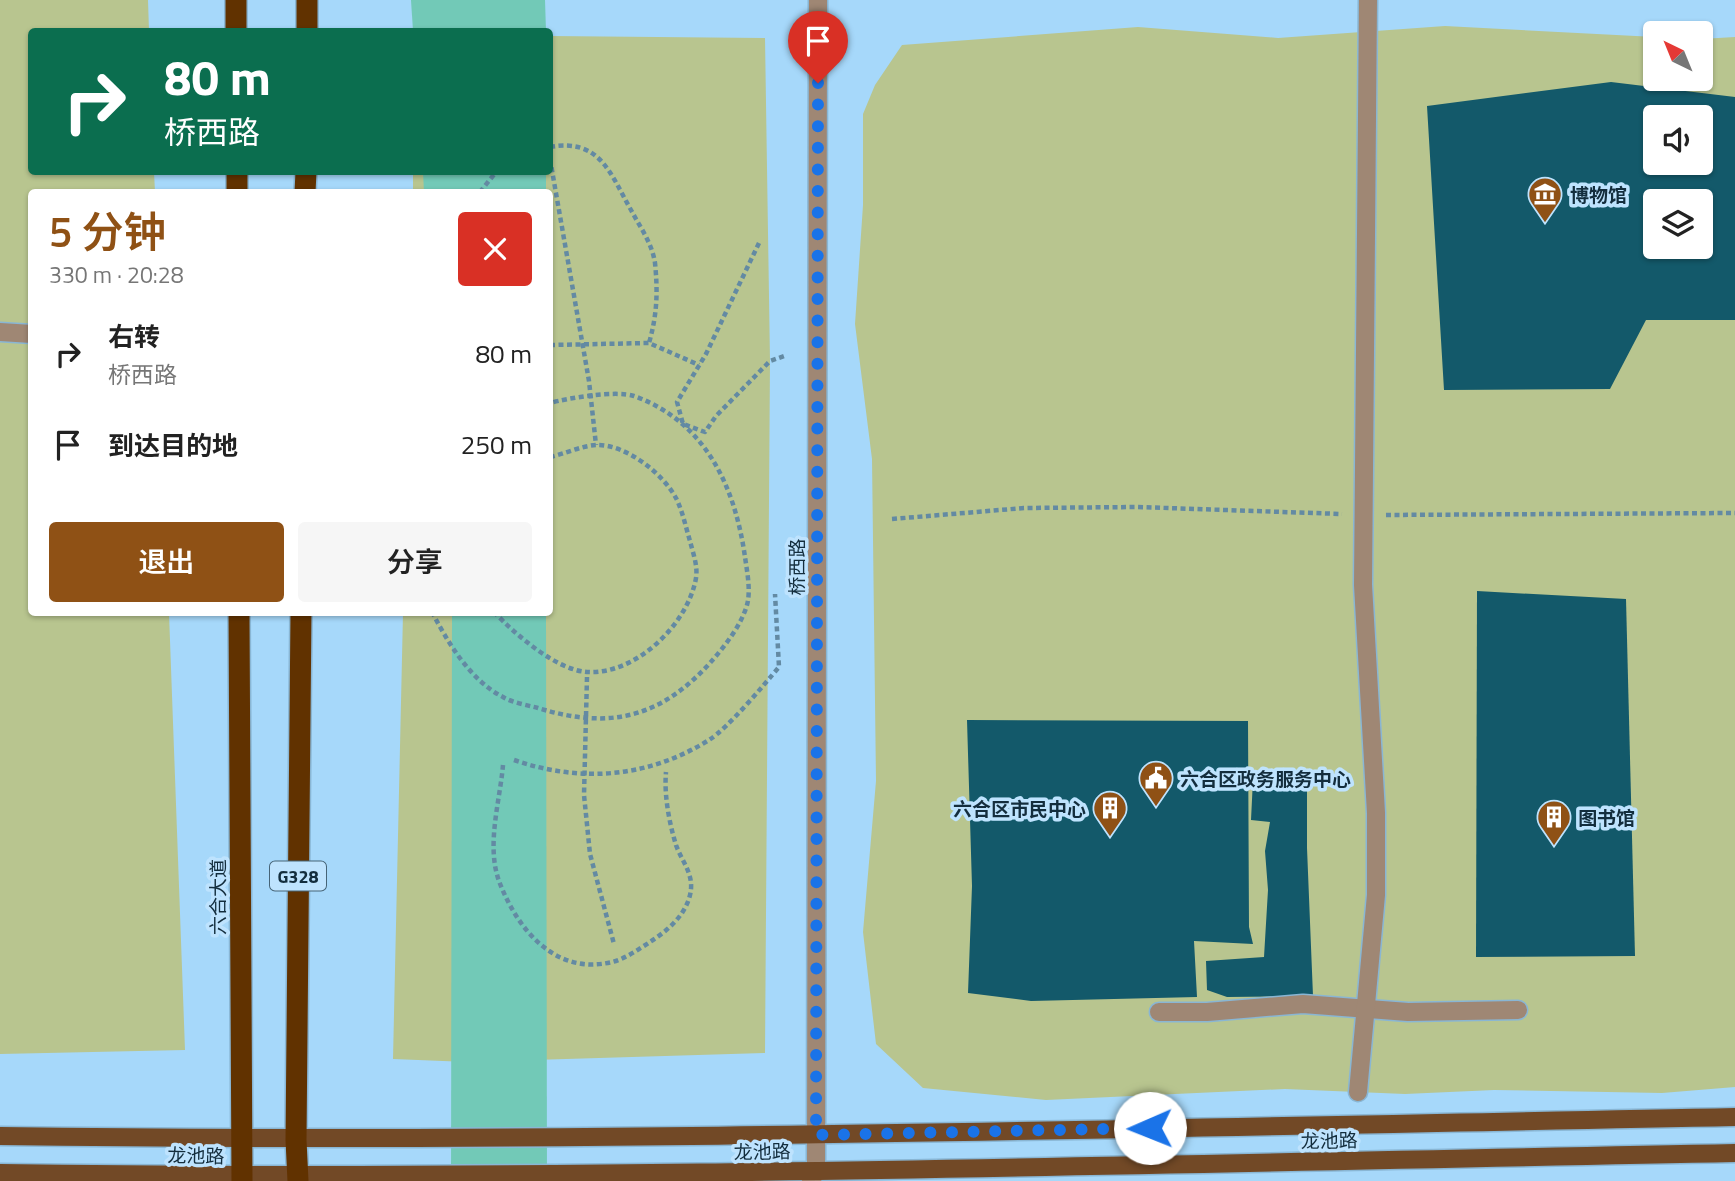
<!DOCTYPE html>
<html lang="zh">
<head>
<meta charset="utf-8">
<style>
	body { margin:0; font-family:"Titillium Web","Noto Sans SC",sans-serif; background:#f6f6f6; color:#222; height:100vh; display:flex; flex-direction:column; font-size:26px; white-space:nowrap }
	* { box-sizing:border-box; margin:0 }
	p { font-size:23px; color:#767676 }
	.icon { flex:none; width:38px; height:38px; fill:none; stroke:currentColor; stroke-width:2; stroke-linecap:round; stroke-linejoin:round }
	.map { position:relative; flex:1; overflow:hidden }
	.panel { position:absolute; left:28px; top:189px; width:525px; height:427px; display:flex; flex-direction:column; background:#fff; border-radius:7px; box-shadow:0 2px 5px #0004 }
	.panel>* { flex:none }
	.top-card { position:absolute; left:28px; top:28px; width:525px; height:147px; border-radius:7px; box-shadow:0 2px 5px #0004; background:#0b6e4f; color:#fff; overflow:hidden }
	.needle { width:46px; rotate:317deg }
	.tools { position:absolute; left:1643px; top:21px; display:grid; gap:14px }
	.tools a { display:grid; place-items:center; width:70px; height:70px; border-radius:7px; background:#fff; box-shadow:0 2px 5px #0004; font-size:35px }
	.pin { position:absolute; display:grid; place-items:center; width:60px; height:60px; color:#fff; margin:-72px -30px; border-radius:50% 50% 50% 0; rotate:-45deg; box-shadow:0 0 7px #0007 }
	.pin .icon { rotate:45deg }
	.me { position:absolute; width:77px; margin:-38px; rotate:269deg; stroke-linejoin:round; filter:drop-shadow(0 0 5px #0008) }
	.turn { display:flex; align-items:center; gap:24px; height:147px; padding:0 21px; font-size:32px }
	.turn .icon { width:91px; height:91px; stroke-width:2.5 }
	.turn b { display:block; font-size:49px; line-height:60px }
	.round { display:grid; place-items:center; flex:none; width:74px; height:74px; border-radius:7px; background:#f6f6f6 }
	.overview { display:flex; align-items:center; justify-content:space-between; height:119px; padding:0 21px }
	h1 { font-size:42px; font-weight:600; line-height:52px; color:#8f5115 }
	.primary-button { display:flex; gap:14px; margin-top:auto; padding:14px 21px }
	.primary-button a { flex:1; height:80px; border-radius:7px; background:#8f5115; color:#fff; font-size:28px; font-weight:600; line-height:80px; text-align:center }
	.primary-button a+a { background:#f6f6f6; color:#222 }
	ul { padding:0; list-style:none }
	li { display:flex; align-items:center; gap:21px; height:91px; padding:0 21px }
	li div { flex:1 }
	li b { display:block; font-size:26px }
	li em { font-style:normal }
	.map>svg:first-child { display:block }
	.green { fill:#b8c58f; fill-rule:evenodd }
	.water { fill:#72c9b7 }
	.building { fill:#13596a; fill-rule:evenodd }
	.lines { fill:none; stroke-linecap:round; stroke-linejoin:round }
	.minor-casing { stroke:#89b6d4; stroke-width:21 }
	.major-casing { stroke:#89b6d4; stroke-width:21 }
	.highway-casing { stroke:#89b6d4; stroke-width:24 }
	.path { stroke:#638aa3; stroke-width:4.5; stroke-dasharray:5 3.5; stroke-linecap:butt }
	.minor { stroke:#9f8774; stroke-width:18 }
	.major { stroke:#724926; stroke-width:18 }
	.highway { stroke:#613200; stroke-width:21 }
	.route { stroke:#1a73e8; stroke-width:12; stroke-dasharray:0 21.6 }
	.labels { text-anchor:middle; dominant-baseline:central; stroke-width:7; stroke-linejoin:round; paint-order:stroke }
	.shield { fill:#bee3fe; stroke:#466477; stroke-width:2 }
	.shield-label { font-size:18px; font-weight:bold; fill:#132d3d }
	.poi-label { font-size:19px; font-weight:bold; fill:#132d3d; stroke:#bee3fe; text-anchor:start }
	.street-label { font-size:19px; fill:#132d3d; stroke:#bee3fe }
</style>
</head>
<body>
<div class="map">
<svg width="1735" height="1181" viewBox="0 0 1735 1181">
	<rect width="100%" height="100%" fill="#a6d8fa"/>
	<g class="green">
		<polygon points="0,0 148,0 149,31 32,32 32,172 154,172 155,192 32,192 32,612 169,613 185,1050 0,1054"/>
		<path d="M 1445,26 L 1655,37 L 1656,79 L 1701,79 L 1701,39 L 1735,37 L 1735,1087 L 1662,1093 L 1494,1090 L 1405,1094 L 1285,1089 L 1046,1100 L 923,1088 L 876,1044 L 863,932 L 876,781 L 872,459 L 855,324 L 863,205 L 863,114 L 875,85 L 902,45 L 1138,27 L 1278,38 ZM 1656,117 L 1701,117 L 1701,163 L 1656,163 ZM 1656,201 L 1701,201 L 1701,247 L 1656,247 Z"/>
		<polygon points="550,36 765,38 770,361 765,1053 468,1062 393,1059 403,613 550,612 550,192 413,192 413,172 550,172"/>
	</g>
	<g class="water">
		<polygon points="411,0 545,0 546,31 413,31"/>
		<polygon points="423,172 546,172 546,192 424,192"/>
		<polygon points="452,613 546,613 547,1181 451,1181"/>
	</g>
	<g class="building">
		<path d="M 1611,82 L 1735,97 L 1735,320 L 1646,320 L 1610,389 L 1444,390 L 1427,106 ZM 1656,117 L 1701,117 L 1701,163 L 1656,163 ZM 1656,201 L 1701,201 L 1701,247 L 1656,247 Z"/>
		<polygon points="1477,591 1626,599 1635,956 1476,957"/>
		<polygon points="967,720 1248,721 1249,927 1253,944 1194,941 1197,997 1031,1001 968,993 972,886"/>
		<polygon points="1307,778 1307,848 1313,996 1227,997 1207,990 1206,961 1264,957 1268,890 1265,851 1270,822 1251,820 1253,779"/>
	</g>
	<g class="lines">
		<g class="minor-casing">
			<g id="minor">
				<polyline points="0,332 32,334"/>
				<polyline points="1159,1012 1207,1012 1303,1004 1408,1012 1518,1010"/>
				<polyline points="1358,1092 1376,895 1376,813 1363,585 1368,0"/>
				<polyline points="811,1181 816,1171 818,0"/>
			</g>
		</g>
		<g class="major-casing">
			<g id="major">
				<path d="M 0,1136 C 578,1144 1157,1128 1735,1117"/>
				<path d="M 0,1173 C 578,1181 1157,1164 1735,1153"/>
			</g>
		</g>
		<g class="highway-casing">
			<g id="highway">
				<polyline points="236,0 236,32"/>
				<polyline points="307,32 307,0"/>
				<polyline points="237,172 237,192"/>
				<polyline points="305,192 306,172"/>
				<polyline points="239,612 242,1181"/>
				<polyline points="298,1181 296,1140 301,612"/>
			</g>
		</g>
		<g class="path">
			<path d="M 550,147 C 600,138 610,173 631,210 C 640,227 652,243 655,263 C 658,293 657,315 649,343"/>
			<polyline points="550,159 589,381 596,445"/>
			<polyline points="480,192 496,172"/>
			<polyline points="759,243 706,354 677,402 683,424 705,432 716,416 770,361 787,355"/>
			<polyline points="550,345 649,343 699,365"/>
			<polyline points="1386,515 1735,513"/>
			<polyline points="892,519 1024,508 1138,507 1342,514"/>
			<path d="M 432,612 C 448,643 471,681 503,697 C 513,703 527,705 538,708 C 609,730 660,718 710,663 C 724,647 741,626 747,605 C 751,591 747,571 745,557 C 735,487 706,422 634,396 C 616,390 568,398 550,403"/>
			<path d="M 494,612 C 515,634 556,670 587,672 C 636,675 688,624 696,578 C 698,566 693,553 690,541 C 686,528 683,513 677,500 C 664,474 626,444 596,445 C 581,446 564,454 550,457"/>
			<polyline points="587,677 584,795 590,854 614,944"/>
			<path d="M 514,760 C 581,783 648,778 709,740 C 728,728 763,686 779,667 L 775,594"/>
			<path d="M 503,765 C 500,801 486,845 499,881 C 517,929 555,976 612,962 C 625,959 639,949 650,942 C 667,931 685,916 690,895 C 695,875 682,862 676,845 C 669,822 664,795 666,772"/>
		</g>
		<use href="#minor" class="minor"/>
		<use href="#major" class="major"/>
		<use href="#highway" class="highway"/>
	</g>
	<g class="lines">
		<polyline class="route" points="818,83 816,1135 1150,1128"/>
	</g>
	<defs>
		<g id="museum-pin" transform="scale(1.75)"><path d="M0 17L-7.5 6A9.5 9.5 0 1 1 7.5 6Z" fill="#8f5115" stroke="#bee3fe"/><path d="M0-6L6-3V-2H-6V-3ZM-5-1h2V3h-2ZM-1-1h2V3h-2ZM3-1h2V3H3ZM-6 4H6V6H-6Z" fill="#fff"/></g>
		<g id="civic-pin" transform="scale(1.75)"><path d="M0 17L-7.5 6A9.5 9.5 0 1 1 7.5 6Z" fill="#8f5115" stroke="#bee3fe"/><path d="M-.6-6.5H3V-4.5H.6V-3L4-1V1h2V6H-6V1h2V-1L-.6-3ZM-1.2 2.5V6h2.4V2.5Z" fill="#fff"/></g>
		<g id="building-pin" transform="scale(1.75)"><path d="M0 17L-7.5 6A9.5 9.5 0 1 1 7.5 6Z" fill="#8f5115" stroke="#bee3fe"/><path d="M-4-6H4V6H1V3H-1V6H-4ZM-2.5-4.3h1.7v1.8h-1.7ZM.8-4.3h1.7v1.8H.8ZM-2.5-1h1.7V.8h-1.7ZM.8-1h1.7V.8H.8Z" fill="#fff"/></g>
	</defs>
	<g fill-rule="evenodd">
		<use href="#museum-pin" x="1545" y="194"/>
		<use href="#civic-pin" x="1156" y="778"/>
		<use href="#building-pin" x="1110" y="808"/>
		<use href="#building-pin" x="1554" y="817"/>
	</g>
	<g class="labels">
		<rect class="shield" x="270" y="861.5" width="56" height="29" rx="5"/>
		<g class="shield-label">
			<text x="298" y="876">G328</text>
		</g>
		<g class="poi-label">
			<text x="1570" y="194">博物馆</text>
			<text x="1180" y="778">六合区政务服务中心</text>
			<text x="1086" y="808" text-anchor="end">六合区市民中心</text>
			<text x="1578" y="817">图书馆</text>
		</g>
		<g class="street-label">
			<text transform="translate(796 567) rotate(-90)">桥西路</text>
			<text transform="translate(217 897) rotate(-90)">六合大道</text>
			<text transform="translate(1329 1140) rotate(-1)">龙池路</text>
			<text transform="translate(762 1151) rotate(-1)">龙池路</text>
			<text transform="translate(196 1155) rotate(1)">龙池路</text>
		</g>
	</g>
</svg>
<div class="tools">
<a><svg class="needle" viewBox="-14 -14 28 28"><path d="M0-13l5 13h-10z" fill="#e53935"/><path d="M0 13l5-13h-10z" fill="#767676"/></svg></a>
<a><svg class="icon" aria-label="sound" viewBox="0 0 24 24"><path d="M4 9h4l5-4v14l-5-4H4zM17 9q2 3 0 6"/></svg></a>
<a><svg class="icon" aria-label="layers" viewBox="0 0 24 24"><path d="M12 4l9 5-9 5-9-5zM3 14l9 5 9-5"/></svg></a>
</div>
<div class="pin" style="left:818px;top:83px;background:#d93025"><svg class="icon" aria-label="arrive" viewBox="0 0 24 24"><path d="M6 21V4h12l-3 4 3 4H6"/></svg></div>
<svg class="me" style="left:1150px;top:1128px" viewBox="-20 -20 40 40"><circle r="19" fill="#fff"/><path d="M0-13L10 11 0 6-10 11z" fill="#1a73e8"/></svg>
<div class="top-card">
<div class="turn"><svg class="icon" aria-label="right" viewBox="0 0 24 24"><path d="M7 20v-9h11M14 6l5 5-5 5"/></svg><div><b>80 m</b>桥西路</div></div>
</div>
<section class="panel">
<div class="overview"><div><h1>5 分钟</h1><p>330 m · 20:28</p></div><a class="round" style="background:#d93025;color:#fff"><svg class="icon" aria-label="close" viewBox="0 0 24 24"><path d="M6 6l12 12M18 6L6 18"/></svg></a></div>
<ul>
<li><svg class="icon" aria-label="right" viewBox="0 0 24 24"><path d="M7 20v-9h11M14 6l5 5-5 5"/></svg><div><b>右转</b><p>桥西路</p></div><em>80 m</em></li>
<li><svg class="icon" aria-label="arrive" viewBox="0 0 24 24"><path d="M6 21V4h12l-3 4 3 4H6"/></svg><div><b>到达目的地</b></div><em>250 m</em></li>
</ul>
<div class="primary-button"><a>退出</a><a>分享</a></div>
</section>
</div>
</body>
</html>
